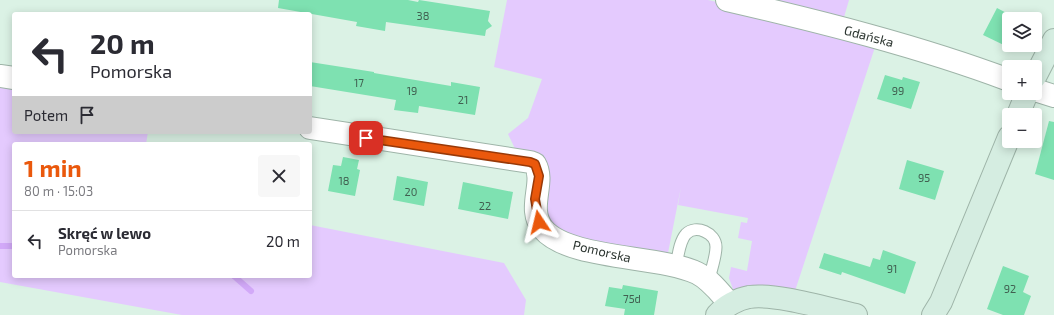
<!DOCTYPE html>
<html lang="pl">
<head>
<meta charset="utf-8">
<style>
	body { margin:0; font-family:"Exo 2",sans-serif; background:#f7f7f7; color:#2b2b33; height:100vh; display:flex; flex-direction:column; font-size:15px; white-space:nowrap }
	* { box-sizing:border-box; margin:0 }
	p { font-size:13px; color:#7c7c81 }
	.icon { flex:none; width:22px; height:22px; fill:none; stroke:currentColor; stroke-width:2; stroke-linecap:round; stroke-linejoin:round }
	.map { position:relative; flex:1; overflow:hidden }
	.drawer { position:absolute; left:12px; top:142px; width:300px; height:136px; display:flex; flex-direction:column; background:#fff; border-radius:4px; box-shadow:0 2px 10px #0003 }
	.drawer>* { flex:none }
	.hud { position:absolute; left:12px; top:12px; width:300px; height:122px; border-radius:4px; box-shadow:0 2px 10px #0003; background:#fff; color:#2b2b33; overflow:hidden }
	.tools { position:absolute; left:1002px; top:12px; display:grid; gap:8px }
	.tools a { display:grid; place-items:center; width:40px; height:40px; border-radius:4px; background:#fff; box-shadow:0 2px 10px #0003; font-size:20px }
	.pin { position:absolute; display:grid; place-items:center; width:34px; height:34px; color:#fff; margin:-17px; border-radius:8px; box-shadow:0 2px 6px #0006 }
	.me { position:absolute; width:44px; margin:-22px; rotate:350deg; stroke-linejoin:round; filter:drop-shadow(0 0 3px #0008) }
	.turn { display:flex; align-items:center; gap:14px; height:84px; padding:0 12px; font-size:18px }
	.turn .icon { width:52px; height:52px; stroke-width:2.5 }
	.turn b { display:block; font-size:28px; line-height:34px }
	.then { display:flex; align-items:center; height:38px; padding:0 12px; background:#0003; gap:8px; font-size:15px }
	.round { display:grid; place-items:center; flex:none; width:42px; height:42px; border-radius:4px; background:#f7f7f7 }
	.headline { display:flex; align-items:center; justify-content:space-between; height:68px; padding:0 12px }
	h1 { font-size:24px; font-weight:700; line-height:30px; color:#ea580c }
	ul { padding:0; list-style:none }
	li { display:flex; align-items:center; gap:12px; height:60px; padding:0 12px; border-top:1px solid #e1e1e2 }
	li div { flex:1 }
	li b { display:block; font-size:15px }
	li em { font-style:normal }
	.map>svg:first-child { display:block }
	.green { fill:#e4cafe }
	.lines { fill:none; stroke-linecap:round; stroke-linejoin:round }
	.stream { stroke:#d2a9f8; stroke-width:6 }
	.building { fill:#7ee1b1 }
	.lane-casing { stroke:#9eb4a8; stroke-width:13 }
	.street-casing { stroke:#9eb4a8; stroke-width:24 }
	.secondary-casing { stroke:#9eb4a8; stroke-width:24 }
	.lane { stroke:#fff; stroke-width:11 }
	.street { stroke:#fff; stroke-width:22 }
	.secondary { stroke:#d5ede1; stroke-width:22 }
	.route-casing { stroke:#983908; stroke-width:10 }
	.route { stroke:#ea580c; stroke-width:7 }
	.labels { text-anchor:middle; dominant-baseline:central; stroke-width:3; stroke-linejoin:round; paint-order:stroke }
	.number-label { font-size:11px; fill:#405f50 }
	.street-label { font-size:13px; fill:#2b342f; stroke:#fff }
</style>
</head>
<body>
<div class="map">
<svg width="1054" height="315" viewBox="0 0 1054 315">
	<rect width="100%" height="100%" fill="#dbf2e5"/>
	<g class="green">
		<polygon points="507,0 708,0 798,21 876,44 794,294 734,292 729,278 731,267 747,271 752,241 738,238 741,222 747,223 748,218 678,205 681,187 668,253 665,258 595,246 546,223 543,176 518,155 508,134 528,118 542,79 494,67"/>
		<polygon points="751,0 849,0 842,24"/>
		<polygon points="0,81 14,83 14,132 148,132 146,144 14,144 14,276 310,276 310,225 504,263 526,300 524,315 182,315 0,282"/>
	</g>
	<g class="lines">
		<g class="stream">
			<polyline points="0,246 14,246"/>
			<polyline points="234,276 251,291"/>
		</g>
	</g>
	<g class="building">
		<polygon points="279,0 408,0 418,2 419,0 490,11 488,21 492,26 486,30 485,36 386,22 385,31 356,26 357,22 278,8"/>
		<polygon points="997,8 1018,19 1009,19 1009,45 1012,45 1010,48 983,35"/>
		<polygon points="310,62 374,72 374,73 451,86 451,82 480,87 475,115 419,106 418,113 394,110 396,100 310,86"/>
		<polygon points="885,75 902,80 903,77 920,82 911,109 877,99"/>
		<polygon points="1049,121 1054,122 1054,180 1035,174"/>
		<polygon points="343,157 359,160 357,169 360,170 355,196 328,191 333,165 341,166"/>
		<polygon points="907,160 944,171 935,200 899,189"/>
		<polygon points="397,176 428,182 424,206 393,200"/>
		<polygon points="463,182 513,192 508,219 458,209"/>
		<polygon points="883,250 916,262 905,294 842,272 841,275 819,268 824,253 870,267 873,258 880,260"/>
		<polygon points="1003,266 1029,276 1023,292 1031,296 1024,315 1003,315 987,309"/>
		<polygon points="623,285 658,291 654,315 624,315 625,309 605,306 609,287 622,289"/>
	</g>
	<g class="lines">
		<g class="lane-casing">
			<path id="lane" d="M 676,266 C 678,257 679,242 686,234 C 696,224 716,233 716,247 C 716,257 711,270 709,280"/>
		</g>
		<g class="street-casing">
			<g id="street">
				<path d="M 727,0 C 822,22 918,46 1009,80"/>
				<polyline points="0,76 14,78"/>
				<polyline points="1035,90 1054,96"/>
				<path d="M 310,128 L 530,162 L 535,164 C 546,183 526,208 543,229 C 569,260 659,255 697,273 C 711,280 720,293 730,304"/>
			</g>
		</g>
		<g class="secondary-casing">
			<g id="secondary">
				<polyline points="1035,77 1054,40"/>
				<polyline points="1018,115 1027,93"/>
				<path d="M 717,315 C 725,306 738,299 749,297 C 776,293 828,309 856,315"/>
				<polyline points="933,315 941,302 1009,137"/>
			</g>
		</g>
		<use href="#lane" class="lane"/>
		<use href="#street" class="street"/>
		<use href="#secondary" class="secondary"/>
	</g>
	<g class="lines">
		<g class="route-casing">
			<polyline id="route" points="366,138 530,162 535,164 539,176 535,199 539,222"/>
		</g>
		<use href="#route" class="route"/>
	</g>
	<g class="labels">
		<g class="number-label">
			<text x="423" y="15">38</text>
			<text x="359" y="82">17</text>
			<text x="412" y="90">19</text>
			<text x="898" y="90">99</text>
			<text x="463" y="99">21</text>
			<text x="924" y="177">95</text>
			<text x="344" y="180">18</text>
			<text x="411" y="191">20</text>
			<text x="485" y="205">22</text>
			<text x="892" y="268">91</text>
			<text x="1010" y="288">92</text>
			<text x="632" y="298">75d</text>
		</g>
		<g class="street-label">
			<text transform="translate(869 36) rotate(15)">Gdańska</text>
			<text transform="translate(602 251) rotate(13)">Pomorska</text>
		</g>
	</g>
</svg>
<div class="tools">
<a><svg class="icon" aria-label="layers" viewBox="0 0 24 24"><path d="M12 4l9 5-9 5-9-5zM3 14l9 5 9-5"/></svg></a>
<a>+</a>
<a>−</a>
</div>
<div class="pin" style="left:366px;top:138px;background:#d93025"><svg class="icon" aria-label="arrive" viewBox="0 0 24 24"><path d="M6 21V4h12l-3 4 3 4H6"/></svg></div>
<svg class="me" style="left:539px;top:222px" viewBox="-20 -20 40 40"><path d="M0-17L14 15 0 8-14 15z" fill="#ea580c" stroke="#fff" stroke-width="4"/></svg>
<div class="hud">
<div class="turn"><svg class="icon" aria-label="left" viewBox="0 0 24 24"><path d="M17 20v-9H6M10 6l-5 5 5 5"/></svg><div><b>20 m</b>Pomorska</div></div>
<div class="then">Potem<svg class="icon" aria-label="arrive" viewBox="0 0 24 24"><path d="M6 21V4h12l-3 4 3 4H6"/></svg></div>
</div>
<section class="drawer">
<div class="headline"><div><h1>1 min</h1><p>80 m · 15:03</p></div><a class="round"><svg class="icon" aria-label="close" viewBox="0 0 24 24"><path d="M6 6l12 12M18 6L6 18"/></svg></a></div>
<ul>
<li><svg class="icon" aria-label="left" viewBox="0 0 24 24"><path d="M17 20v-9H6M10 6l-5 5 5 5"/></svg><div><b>Skręć w lewo</b><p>Pomorska</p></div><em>20 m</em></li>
</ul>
</section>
</div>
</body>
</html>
